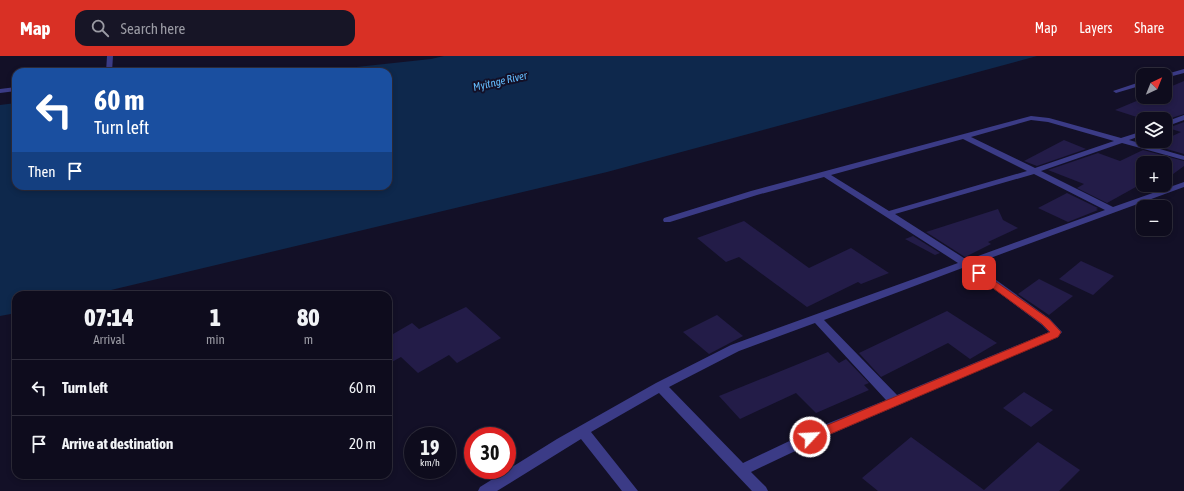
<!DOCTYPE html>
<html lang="en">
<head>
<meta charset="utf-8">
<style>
	body { margin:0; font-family:"Asap Condensed",sans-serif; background:#171526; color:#f1f3f6; height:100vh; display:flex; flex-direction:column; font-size:15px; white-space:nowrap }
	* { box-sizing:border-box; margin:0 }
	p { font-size:13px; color:#9b9ba4 }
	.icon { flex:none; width:22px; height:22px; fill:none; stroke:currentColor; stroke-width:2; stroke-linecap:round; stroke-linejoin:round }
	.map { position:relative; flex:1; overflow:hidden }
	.details { position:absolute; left:12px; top:235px; width:380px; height:188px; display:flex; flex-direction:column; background:#0e0c1d; border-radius:12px; box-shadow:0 2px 6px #0003,0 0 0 1px #2e2c3b }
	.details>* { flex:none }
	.hud { position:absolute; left:12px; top:12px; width:380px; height:122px; border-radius:12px; box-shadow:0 2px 6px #0003,0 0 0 1px #2e2c3b; background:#1a4fa0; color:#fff; overflow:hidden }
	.needle { width:26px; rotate:43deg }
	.tools { position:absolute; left:1136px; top:12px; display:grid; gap:8px }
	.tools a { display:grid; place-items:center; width:36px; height:36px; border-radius:8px; background:#0e0c1d; box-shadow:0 2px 6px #0003,0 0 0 1px #2e2c3b; font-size:20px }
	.speed { position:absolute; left:404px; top:371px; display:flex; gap:8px; font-size:20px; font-weight:700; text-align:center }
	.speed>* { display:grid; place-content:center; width:52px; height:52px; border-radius:50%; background:#0e0c1d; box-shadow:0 2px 6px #0003,0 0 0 1px #2e2c3b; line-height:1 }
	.speed small { font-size:10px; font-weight:400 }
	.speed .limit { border:6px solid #d22; background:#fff; color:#111 }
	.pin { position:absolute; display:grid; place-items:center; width:34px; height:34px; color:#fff; margin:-17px; border-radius:8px; box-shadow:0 2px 6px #0006 }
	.me { position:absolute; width:44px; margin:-22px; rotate:65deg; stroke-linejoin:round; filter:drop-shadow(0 0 3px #0008) }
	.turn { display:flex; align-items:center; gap:14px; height:84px; padding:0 16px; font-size:18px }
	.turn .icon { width:52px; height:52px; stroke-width:2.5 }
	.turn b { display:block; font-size:28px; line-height:34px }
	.then { display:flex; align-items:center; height:38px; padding:0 16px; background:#0003; gap:8px; font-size:15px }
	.eta { display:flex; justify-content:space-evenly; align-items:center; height:68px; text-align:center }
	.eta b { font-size:24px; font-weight:800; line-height:28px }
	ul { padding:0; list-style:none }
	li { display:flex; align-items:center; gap:12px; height:56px; padding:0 16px; border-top:1px solid #2e2c3b }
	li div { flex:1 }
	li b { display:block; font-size:15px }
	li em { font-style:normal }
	header { display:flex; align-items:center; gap:24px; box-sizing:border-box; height:56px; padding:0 20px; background:#d93025; color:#fff }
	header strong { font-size:19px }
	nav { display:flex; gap:22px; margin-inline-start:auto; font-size:14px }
	.search { width:280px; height:36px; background:#171526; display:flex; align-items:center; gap:10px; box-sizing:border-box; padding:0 14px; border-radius:12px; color:#9b9ba4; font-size:15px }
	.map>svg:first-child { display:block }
	.water { fill:#0e284c }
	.building { fill:#231c48 }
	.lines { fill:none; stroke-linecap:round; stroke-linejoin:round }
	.minor { fill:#3b3b86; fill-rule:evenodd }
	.route { fill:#d93025; stroke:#8d1f18 }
	.labels { text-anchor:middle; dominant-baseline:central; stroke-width:4; stroke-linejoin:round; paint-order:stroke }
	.far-water-label { font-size:11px; font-style:italic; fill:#64bdfe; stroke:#131027 }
</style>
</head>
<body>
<header>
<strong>Map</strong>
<div class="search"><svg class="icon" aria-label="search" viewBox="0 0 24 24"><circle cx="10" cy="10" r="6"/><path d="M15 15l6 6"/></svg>Search here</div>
<nav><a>Map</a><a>Layers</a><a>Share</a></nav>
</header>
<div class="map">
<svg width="1184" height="435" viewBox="0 0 1184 435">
	<rect width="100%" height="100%" fill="#131027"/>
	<polygon class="water" points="444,0 1037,0 607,116 90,239 16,239 16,257 0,260 0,49 16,47 16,130 388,130 388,16 310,16 431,3"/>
	<g class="building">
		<polygon points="1184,25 1184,58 1165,64 1143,63 1115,54 1146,41 1165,41 1165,33"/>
		<polygon points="1184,66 1184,98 1153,89 1181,76 1168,72"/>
		<polygon points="1064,84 1086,93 1037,110 1024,105"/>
		<polygon points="1143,94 1184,105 1184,110 1169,121 1165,120 1165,107 1143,107 1143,127 1107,147 1077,132 1084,128 1048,114 1098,97 1120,105"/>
		<polygon points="1067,137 1098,152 1096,153 1098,154 1068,166 1038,152"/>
		<polygon points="998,153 1003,164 1018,172 988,186 991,188 965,201 926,176"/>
		<polygon points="744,165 809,212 851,192 889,217 861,228 858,226 807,251 739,201 726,206 697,182"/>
		<polygon points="913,180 940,197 935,199 905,183"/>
		<polygon points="1081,205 1114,220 1093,239 1059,223"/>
		<polygon points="1039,223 1073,240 1049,259 1018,238"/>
		<polygon points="466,251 501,282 457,307 449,299 418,317 401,301 388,308 388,281 412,267 419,273"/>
		<polygon points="947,255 997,287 970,303 948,287 881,321 859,297"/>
		<polygon points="717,259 743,280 709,298 683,276"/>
		<polygon points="828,296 839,307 846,303 869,327 864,329 869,334 816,357 796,337 740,363 719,340"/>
		<polygon points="1024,336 1053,354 1031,371 1003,352"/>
		<polygon points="911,381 984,434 1038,386 1080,414 1059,435 878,435 862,422"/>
	</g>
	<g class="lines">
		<g class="minor">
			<polygon points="107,0 113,0 112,16 106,16"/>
			<polygon points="1184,13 1184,17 1165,22 1165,19 1163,19"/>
			<polygon points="1143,25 1143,29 1116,37 1113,35"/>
			<polygon points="16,31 16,35 0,37 0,33"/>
			<polygon points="1184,59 1184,64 1165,71 1165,66"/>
			<path d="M 1031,60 L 1049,62 L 1121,82 L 1143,75 L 1143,79 L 1129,84 L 1184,100 L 1184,104 L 1122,87 L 1041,115 L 1113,151 L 1184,126 L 1184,131 L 974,208 L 1050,263 L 1062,276 L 1058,281 L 829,379 L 751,416 L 766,431 L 768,435 L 752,435 L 659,337 L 591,376 L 638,435 L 622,435 L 581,383 L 497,435 L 478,435 L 480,431 L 557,383 L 656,327 L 731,289 L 958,207 L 824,121 L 757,139 L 670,166 L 664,166 L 663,164 L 664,162 L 751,135 ZM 1031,64 L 1048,66 L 1114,85 L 1035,112 L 971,81 ZM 963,83 L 1027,115 L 889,155 L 831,119 ZM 1034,118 L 1105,154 L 967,204 L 895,158 ZM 965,211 L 1042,269 L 1049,276 L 897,339 L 824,264 ZM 815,267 L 886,344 L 819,371 L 743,407 L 669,331 L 739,295 Z"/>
		</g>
	</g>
	<polygon class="route" points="979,214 1049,263 1061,276 1058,281 814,385 810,386 806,385 804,381 806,378 1050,276 1042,268 975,219 975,215"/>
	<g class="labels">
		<g class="far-water-label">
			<text transform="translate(500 25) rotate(-13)">Myitnge River</text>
		</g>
	</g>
</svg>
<div class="tools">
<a><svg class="needle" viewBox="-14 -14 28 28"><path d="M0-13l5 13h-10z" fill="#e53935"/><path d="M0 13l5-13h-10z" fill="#9b9ba4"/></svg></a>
<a><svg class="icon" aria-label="layers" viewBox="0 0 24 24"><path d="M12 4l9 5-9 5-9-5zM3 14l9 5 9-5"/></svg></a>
<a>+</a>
<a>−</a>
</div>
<div class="speed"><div>19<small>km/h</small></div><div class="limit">30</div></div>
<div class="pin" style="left:979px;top:217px;background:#d93025"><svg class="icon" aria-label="arrive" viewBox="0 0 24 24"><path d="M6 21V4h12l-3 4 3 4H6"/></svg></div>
<svg class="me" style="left:810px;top:381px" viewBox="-20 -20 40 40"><circle r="17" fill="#d93025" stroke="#fff" stroke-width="3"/><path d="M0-11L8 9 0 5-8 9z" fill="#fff"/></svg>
<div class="hud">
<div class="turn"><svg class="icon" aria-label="left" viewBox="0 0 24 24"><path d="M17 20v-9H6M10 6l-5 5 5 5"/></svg><div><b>60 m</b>Turn left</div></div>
<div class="then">Then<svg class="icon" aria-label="arrive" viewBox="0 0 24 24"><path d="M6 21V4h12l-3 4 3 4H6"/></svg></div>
</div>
<section class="details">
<div class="eta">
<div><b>07:14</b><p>Arrival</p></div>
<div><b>1</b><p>min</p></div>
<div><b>80</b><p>m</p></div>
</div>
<ul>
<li><svg class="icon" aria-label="left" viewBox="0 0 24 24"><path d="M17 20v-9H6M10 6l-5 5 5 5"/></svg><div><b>Turn left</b></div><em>60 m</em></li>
<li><svg class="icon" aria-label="arrive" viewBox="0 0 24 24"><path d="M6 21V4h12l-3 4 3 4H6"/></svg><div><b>Arrive at destination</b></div><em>20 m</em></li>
</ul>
</section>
</div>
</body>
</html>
